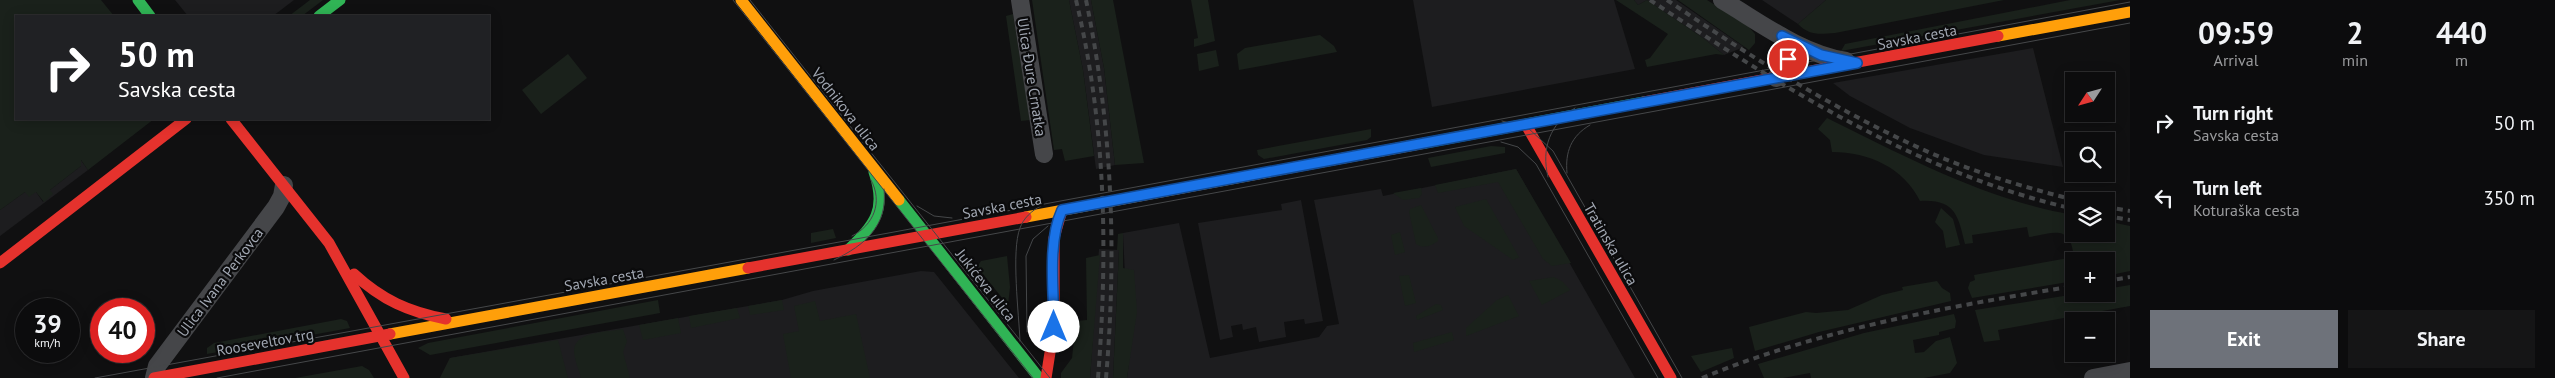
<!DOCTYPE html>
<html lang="en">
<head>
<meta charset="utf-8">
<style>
	body { margin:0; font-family:"PT Sans",sans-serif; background:#151516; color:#f1f3f6; height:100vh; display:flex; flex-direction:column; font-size:19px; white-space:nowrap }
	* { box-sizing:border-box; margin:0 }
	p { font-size:16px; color:#9a9b9d }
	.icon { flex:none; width:28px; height:28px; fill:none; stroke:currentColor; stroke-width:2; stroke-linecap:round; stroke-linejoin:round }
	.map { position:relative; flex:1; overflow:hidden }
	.drawer { display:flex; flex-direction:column; background:#0c0c0d; width:425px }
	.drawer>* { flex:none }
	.top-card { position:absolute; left:15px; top:15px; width:475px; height:105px; border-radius:0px; box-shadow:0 2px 12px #0003,0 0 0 1px #2c2c2e; background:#202124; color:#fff; overflow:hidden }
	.needle { width:32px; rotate:234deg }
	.tools { position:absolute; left:2065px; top:72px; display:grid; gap:10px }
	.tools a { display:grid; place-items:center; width:50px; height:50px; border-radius:0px; background:#0c0c0d; box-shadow:0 2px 12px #0003,0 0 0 1px #2c2c2e; font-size:25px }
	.speed { position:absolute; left:15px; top:298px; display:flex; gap:10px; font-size:25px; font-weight:700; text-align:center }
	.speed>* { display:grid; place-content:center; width:65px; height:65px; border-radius:50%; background:#0c0c0d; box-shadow:0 2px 12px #0003,0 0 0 1px #2c2c2e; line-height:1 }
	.speed small { font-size:12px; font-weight:400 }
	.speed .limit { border:8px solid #d22; background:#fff; color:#111 }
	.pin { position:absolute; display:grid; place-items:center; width:42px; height:42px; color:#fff; margin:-21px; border:2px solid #fff; border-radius:50%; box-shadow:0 1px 5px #0007 }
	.me { position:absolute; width:55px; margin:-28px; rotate:0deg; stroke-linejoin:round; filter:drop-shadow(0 0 4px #0008) }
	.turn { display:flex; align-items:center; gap:18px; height:105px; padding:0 20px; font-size:22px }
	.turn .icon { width:65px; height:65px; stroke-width:2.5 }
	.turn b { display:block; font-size:35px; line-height:42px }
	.eta { display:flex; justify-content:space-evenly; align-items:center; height:85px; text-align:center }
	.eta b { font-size:30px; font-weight:700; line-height:35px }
	.action { display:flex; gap:10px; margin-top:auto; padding:10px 20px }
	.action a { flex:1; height:58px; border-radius:0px; background:#6e727a; color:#fff; font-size:20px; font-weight:700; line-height:58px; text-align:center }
	.action a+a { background:#151516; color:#f1f3f6 }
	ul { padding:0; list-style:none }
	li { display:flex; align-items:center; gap:15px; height:75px; padding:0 20px }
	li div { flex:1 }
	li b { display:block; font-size:19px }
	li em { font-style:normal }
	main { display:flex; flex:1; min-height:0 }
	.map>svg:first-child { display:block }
	.built { fill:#1d1d1f }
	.green { fill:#1a211b }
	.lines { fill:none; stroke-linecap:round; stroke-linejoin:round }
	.street { stroke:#454649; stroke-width:18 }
	.fast { stroke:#30b455; stroke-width:11 }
	.slow { stroke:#ff9f0a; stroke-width:11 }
	.jam { stroke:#e5322d; stroke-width:11 }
	.tram { stroke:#454749; stroke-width:1 }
	.rail { stroke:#454749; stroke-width:4; stroke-dasharray:6 5; stroke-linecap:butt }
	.route-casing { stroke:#114b97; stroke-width:12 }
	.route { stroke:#1a73e8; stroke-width:9 }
	.labels { text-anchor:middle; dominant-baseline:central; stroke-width:4.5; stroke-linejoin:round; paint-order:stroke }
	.street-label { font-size:15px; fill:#a1a7b2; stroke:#0b0b0c }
</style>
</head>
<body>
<main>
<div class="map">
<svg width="2130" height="378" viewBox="0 0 2130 378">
	<rect width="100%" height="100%" fill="#101011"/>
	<g class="built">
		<polygon points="175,0 294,0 273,16 188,16"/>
		<polygon points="1069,0 1091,0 1104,68 1115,165 1096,169 1083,70"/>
		<polygon points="1413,0 1614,0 1635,69 1432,107"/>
		<polygon points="1634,0 1676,0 1744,47 1724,55 1703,38 1647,0 1638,5"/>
		<polygon points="1762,0 1826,0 1798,24"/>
		<polygon points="2033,48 2063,167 1984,155 1910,128 1850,96 1833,83"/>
		<polygon points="80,159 88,170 0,236 0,210 25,192 36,192 43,202 50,190 81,166"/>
		<polygon points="1516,169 1635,378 1127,378 1129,362 1123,233 1179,223 1210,358 1319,337 1327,326 1339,324 1314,200 1381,189 1383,196"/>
		<polygon points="1301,200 1323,321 1305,324 1304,319 1284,322 1286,337 1259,342 1256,327 1243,330 1242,324 1231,326 1233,337 1220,340 1198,223 1282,210 1281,204"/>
		<polygon points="1099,249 1119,250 1113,378 1090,378"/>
		<polygon points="921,271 934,272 1019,378 440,378 450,358 782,300 813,291"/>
	</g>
	<g class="green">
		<polygon points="0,0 101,0 114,16 16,16 16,119 154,119 88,170 81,160 81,166 50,190 53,194 44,202 36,192 29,197 25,192 0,210"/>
		<polygon points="310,0 323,0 302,16 289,16"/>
		<polygon points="1032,0 1069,0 1083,70 1094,156 1065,161 1062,149 1054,150"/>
		<polygon points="1091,0 1113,0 1144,163 1115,165 1104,68"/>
		<polygon points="1191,0 1208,0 1215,41 1194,47 1194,39 1198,38"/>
		<polygon points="1616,0 1634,0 1638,5 1647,0 1703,38 1724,55 1716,54 1647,67 1645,60 1650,58 1668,34"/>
		<polygon points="1678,0 1707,0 1748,26 1755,34 1755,43 1749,50"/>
		<path d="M 1826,0 L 2004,0 L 1835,33 C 1819,34 1810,36 1798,24 Z"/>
		<polygon points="2070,0 2120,0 1841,51 1845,44"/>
		<polygon points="1013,14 1015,27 1030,120 1021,121 1006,16"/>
		<polygon points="1320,35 1334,46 1337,52 1239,70 1237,54 1245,48"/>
		<polygon points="1216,50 1219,66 1199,71 1197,54"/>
		<polygon points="568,54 587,78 541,114 522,90"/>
		<path d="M 1827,118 C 1906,157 1986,200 2074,215 L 2074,234 L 2106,234 L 2106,221 L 2130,226 L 2130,271 L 2106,276 L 2106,261 L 2074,261 L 2074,281 L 1972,298 L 1968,288 L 1970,282 L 1975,280 L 1974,275 L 2074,257 C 2070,224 2055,233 2029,237 L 2027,227 L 1972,235 L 1973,243 L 1965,244 C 1958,215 1955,199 1920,201 C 1904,168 1869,152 1832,152 L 1830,140 L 1818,129 Z"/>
		<polygon points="1371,129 1371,137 1367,140 1264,159 1258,155 1257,150"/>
		<polygon points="1491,146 1505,147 1505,153 1431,167 1428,158"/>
		<polygon points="1516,169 1571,263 1552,266 1543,259 1498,182 1438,193 1435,185"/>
		<polygon points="1421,188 1422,194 1419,198 1403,200 1393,193"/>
		<polygon points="1486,199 1519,257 1520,257 1513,260 1464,226 1455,207"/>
		<path d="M 1421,205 L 1438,238 L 1438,241 C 1431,246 1424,249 1416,244 L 1409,212 L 1410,209 Z"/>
		<polygon points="1941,208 1953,219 1960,245 1946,248 1943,231 1935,222"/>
		<polygon points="833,229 836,238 811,243 811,233"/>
		<polygon points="1400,232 1405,252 1395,255 1391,235"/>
		<polygon points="1123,233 1123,268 1134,270 1137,312 1127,378 1113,378 1119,250 1117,250 1118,234"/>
		<polygon points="1100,255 1090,378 1061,378 1061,373 1072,358 1076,321 1087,320 1086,258"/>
		<polygon points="1007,256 1010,287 1008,305 977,267 981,261"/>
		<polygon points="1409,275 1416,303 1405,306 1399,276"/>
		<polygon points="1554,277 1563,282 1570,290 1542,305 1529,281"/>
		<polygon points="1937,281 1942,288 1950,293 1951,301 1819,332 1755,351 1749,327 1806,312 1816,313 1848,310 1882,295 1903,290 1902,287"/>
		<polygon points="2130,285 2130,306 1998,330 2000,340 1984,342 1975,310 2076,294 2106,294 2106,289"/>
		<polygon points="1508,295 1519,316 1466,336 1466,328 1497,300"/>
		<polygon points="658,300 660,313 430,355 418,348 428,343"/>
		<polygon points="782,300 784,310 750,315 748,306"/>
		<polygon points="815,301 820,321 856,314 870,378 791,378 783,334 799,331 794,306"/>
		<polygon points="1436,304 1441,305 1443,310 1417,320 1416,316"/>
		<polygon points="737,308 740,318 691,328 689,316"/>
		<polygon points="1954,314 1956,321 1955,328 1939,332 1939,335 1913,340 1915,353 1924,352 1936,341 1950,337 1957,363 1950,373 1924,378 1811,378 1810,373 1783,378 1764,378 1758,364 1864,333"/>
		<polygon points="678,318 681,333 643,340 639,325"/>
		<polygon points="341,319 347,321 350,328 207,354 207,348 214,343"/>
		<path d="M 623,329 L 627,341 L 623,352 L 630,378 L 581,378 C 579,370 574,359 574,350 C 575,331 609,332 623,329 Z"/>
		<polygon points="1452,332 1454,340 1414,352 1413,343"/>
		<polygon points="558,340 568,378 440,378 450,358"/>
		<polygon points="1732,348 1734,358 1701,372 1691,356"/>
		<polygon points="362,366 369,370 374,378 295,378"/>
	</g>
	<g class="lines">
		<g class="street">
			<polyline points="1020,0 1044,154"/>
			<path d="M 1722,0 C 1761,23 1801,54 1846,61"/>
			<path d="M 1776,78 C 1787,64 1793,52 1781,36"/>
			<polyline points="154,378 157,366 276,207 282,196 284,185"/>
			<polyline points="2093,378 2130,371"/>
		</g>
		<g class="fast">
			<polyline points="138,0 150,16"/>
			<polyline points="319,16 340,0"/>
			<polyline points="1425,143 1644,102"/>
			<polyline points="899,200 1039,378"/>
			<path d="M 848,250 C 875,224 887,210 874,172"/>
		</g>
		<g class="slow">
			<polyline points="741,0 899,200"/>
			<polyline points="1998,36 2130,12"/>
			<polyline points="1026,217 1425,143"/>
			<polyline points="390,334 748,268"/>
		</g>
		<g class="jam">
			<polyline points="1644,102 1998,36"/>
			<polyline points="231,119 329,243 404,378"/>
			<polyline points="1526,125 1671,378"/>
			<polyline points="0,263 186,119"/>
			<polyline points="748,268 1026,217"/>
			<path d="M 354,274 C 382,300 409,312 446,319"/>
			<polyline points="154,378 390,334"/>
			<polyline points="1046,378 1054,327 1054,238 1062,210"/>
		</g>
		<g class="tram">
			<polyline points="733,0 1033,378"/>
			<polyline points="750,0 1050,378"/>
			<polyline points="1502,121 1528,128 1553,151 1682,378"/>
			<polyline points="1501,142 1518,147 1536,164 1658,378"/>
			<path d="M 1567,173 C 1565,152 1571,136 1590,125"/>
			<path d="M 1548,177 C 1541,148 1550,124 1575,108"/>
			<polyline points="917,206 934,216 952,218"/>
			<path d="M 852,236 C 874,225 883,202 871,180"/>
			<path d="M 834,260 C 865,245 888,226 884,189"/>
			<polyline points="1027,332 1026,256 1033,239 1048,226"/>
			<path d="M 1020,341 C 1019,315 1011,251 1020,228 C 1023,219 1032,210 1041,206"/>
			<polyline points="95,378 894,232 2130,2"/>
			<polyline points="217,378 2130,23"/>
		</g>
		<g class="rail">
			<path d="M 1076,0 C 1106,125 1108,251 1098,378"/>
			<path d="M 1086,0 C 1112,125 1117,251 1106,378"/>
			<path d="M 1650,0 C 1782,87 1917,173 2074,209"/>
			<path d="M 1667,0 C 1745,53 1827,105 1913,145 C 1966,170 2022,187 2079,201"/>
			<polyline points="2106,207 2130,211"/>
			<polyline points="2106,216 2130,220"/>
			<polyline points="2106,281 2130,277"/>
			<path d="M 1702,378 C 1821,329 1947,307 2074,286"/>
		</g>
	</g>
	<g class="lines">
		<g class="route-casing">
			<path id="route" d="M 1054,327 C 1054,293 1047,242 1062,210 L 1857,63 L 1821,55 L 1782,36 L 1788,50 L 1788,59"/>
		</g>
		<use href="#route" class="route"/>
	</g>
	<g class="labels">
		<g class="street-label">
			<text transform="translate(1917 37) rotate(-11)">Savska cesta</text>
			<text transform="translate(1032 77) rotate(81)">Ulica Đure Crnatka</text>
			<text transform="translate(846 109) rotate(52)">Vodnikova ulica</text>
			<text transform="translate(1002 206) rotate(-11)">Savska cesta</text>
			<text transform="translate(1611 244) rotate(60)">Tratinska ulica</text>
			<text transform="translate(604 279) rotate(-10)">Savska cesta</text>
			<text transform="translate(220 282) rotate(-53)">Ulica Ivana Perkovca</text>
			<text transform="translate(986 285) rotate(52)">Jukićeva ulica</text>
			<text transform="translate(265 342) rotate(-10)">Rooseveltov trg</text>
		</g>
	</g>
</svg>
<div class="tools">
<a><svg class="needle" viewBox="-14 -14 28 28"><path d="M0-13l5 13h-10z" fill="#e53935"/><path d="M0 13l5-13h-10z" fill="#9a9b9d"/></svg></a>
<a><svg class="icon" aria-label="search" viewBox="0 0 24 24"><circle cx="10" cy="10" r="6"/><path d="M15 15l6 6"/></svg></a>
<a><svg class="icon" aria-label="layers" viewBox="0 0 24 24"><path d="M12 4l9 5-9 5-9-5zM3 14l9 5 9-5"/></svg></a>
<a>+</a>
<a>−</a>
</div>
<div class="speed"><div>39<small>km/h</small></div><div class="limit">40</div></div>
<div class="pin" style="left:1788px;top:59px;background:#d93025"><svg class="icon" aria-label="arrive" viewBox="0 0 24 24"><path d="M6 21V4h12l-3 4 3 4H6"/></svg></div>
<svg class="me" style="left:1054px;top:327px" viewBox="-20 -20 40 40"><circle r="19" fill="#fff"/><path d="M0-13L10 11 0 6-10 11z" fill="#1a73e8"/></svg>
<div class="top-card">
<div class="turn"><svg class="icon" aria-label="right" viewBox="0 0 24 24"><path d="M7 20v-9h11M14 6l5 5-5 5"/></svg><div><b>50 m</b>Savska cesta</div></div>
</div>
</div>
<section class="drawer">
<div class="eta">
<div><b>09:59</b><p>Arrival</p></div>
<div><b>2</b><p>min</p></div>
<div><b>440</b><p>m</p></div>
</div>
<ul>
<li><svg class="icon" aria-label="right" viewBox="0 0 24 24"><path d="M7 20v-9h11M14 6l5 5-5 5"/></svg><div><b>Turn right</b><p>Savska cesta</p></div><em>50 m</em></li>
<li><svg class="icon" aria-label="left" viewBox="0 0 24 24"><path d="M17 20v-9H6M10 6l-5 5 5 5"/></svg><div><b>Turn left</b><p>Koturaška cesta</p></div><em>350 m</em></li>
</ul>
<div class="action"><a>Exit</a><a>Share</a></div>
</section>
</main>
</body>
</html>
